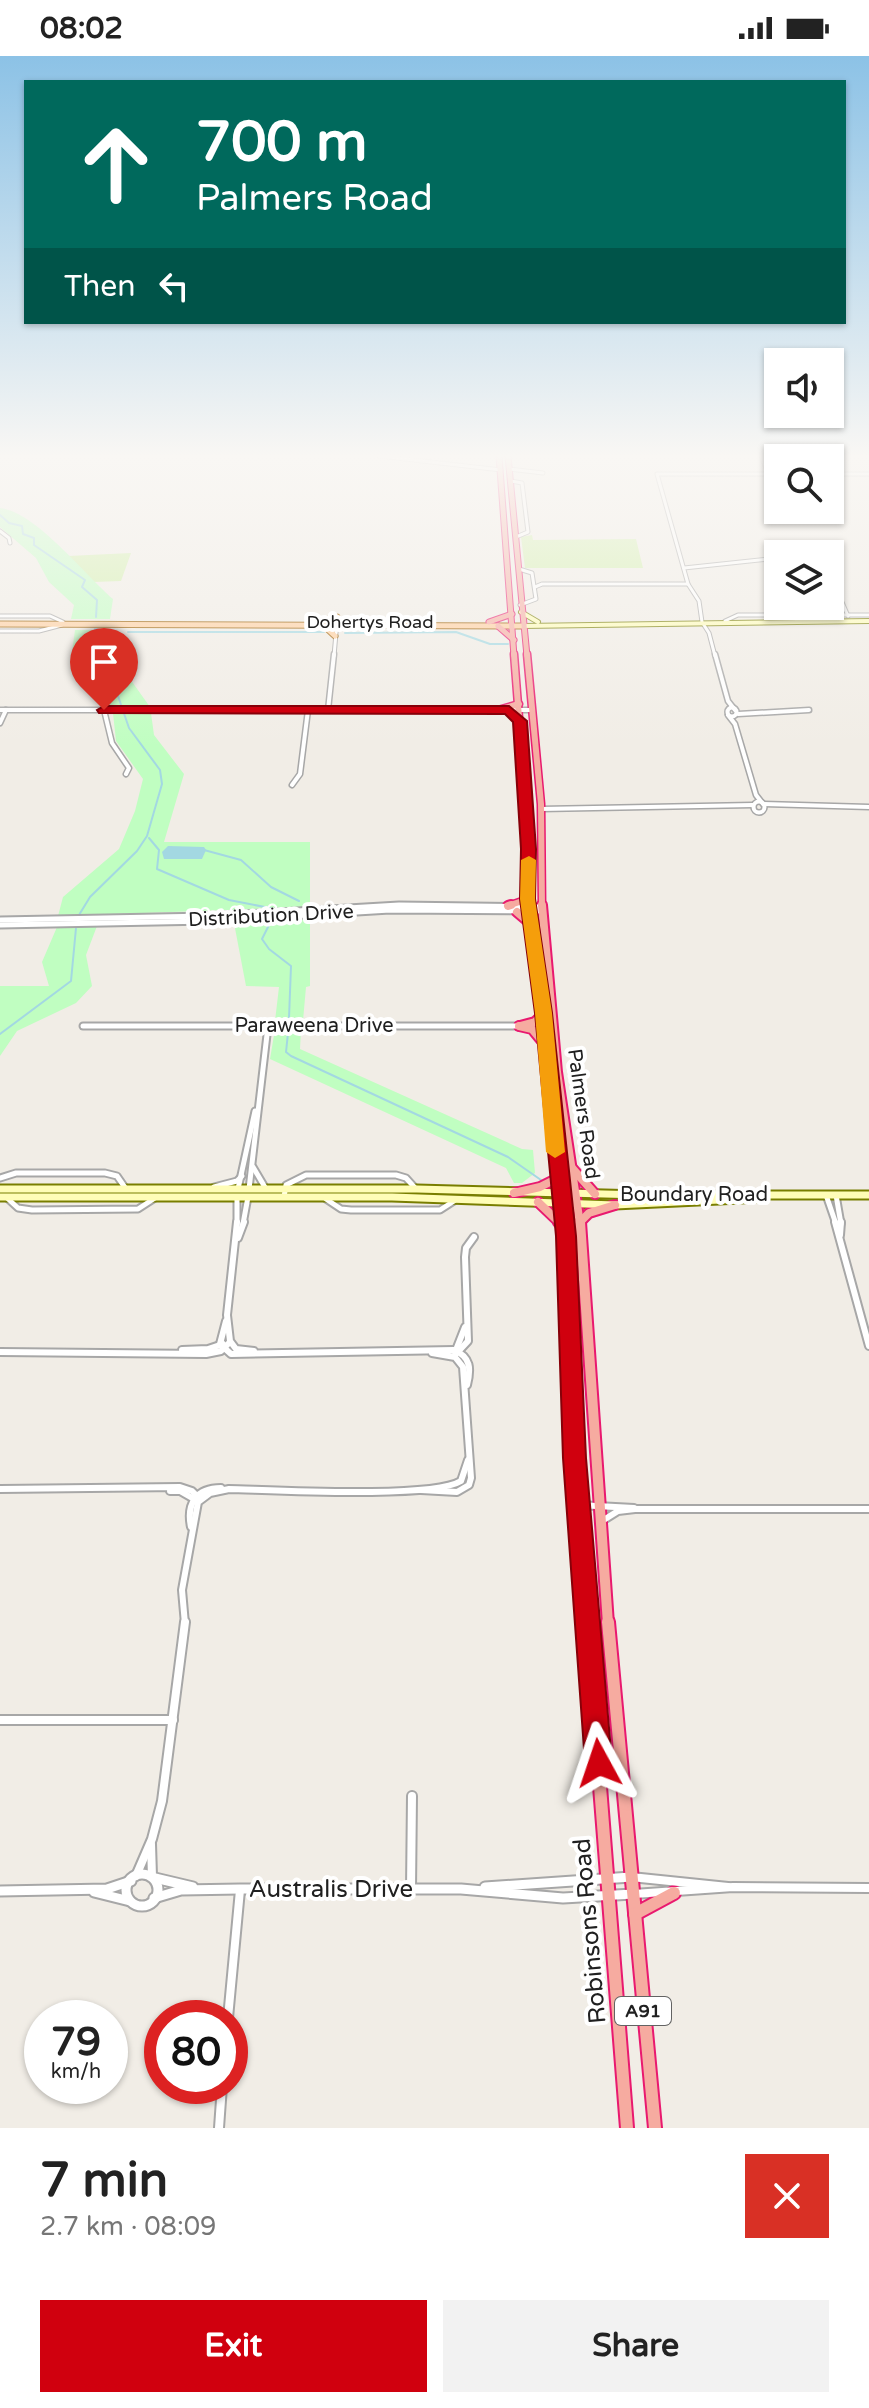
<!DOCTYPE html>
<html lang="en">
<head>
<meta charset="utf-8">
<style>
	body { margin:0; font-family:"Varela Round",sans-serif; background:#f2f2f2; color:#222; height:100vh; display:flex; flex-direction:column; font-size:30px; white-space:nowrap }
	* { box-sizing:border-box; margin:0 }
	p { font-size:26px; color:#767676 }
	.icon { flex:none; width:44px; height:44px; fill:none; stroke:currentColor; stroke-width:2; stroke-linecap:round; stroke-linejoin:round }
	.map { position:relative; height:2072px; overflow:hidden }
	.sheet { display:flex; flex-direction:column; background:#fff; flex:1 }
	.sheet>* { flex:none }
	.top-card { position:absolute; left:24px; top:24px; width:822px; height:244px; border-radius:0px; box-shadow:0 2px 6px #0004; background:#00695c; color:#fff; overflow:hidden }
	.tools { position:absolute; left:764px; top:292px; display:grid; gap:16px }
	.tools a { display:grid; place-items:center; width:80px; height:80px; border-radius:0px; background:#fff; box-shadow:0 2px 6px #0004; font-size:40px }
	.speed { position:absolute; left:24px; top:1944px; display:flex; gap:16px; font-size:40px; font-weight:700; text-align:center }
	.speed>* { display:grid; place-content:center; width:104px; height:104px; border-radius:50%; background:#fff; box-shadow:0 2px 6px #0004; line-height:1 }
	.speed small { font-size:20px; font-weight:400 }
	.speed .limit { border:12px solid #d22; background:#fff; color:#111 }
	.pin { position:absolute; display:grid; place-items:center; width:68px; height:68px; color:#fff; margin:-82px -34px; border-radius:50% 50% 50% 0; rotate:-45deg; box-shadow:0 0 8px #0007 }
	.pin .icon { rotate:45deg }
	.me { position:absolute; width:88px; margin:-44px; rotate:355deg; stroke-linejoin:round; filter:drop-shadow(0 0 6px #0008) }
	.turn { display:flex; align-items:center; gap:28px; height:168px; padding:0 40px; font-size:36px }
	.turn .icon { width:104px; height:104px; stroke-width:2.5 }
	.turn b { display:block; font-size:56px; line-height:68px }
	.then { display:flex; align-items:center; height:76px; padding:0 40px; background:#0003; gap:16px; font-size:30px }
	.round { display:grid; place-items:center; flex:none; width:84px; height:84px; border-radius:0px; background:#f2f2f2 }
	.head { display:flex; align-items:center; justify-content:space-between; height:136px; padding:0 40px }
	h1 { font-size:48px; font-weight:800; line-height:60px }
	.cta { display:flex; gap:16px; margin-top:auto; padding:16px 40px }
	.cta a { flex:1; height:92px; border-radius:0px; background:#d0000e; color:#fff; font-size:32px; font-weight:800; line-height:92px; text-align:center }
	.cta a+a { background:#f2f2f2; color:#222 }
	.status { display:flex; justify-content:space-between; align-items:center; height:56px; padding:0 40px; background:#fff; direction:ltr }
	.status svg { height:22px; fill:currentColor }
	.map>svg:first-child { display:block }
	.grass { fill:#d0efa8 }
	.park { fill:#c0fec1 }
	.water { fill:#a3d8e2 }
	.lines { fill:none; stroke-linecap:round; stroke-linejoin:round }
	.stream { stroke:#a3d8e2; stroke-width:2 }
	.minor-far4-casing { stroke:#a7a7a7; stroke-width:5 }
	.minor-far3-casing { stroke:#a7a7a7; stroke-width:7 }
	.minor-far2-casing { stroke:#a7a7a7; stroke-width:9 }
	.minor-far1-casing { stroke:#a7a7a7; stroke-width:10 }
	.minor-casing { stroke:#a7a7a7; stroke-width:12 }
	.tertiary-casing { stroke:#a7a7a7; stroke-width:13 }
	.secondary-far1-casing { stroke:#797e00; stroke-width:6 }
	.secondary-casing { stroke:#797e00; stroke-width:11 }
	.primary-casing { stroke:#9c5e00; stroke-width:7 }
	.trunk-far4-casing { stroke:#e9196f; stroke-width:7 }
	.trunk-far3-casing { stroke:#e9196f; stroke-width:9 }
	.trunk-far2-casing { stroke:#e9196f; stroke-width:12 }
	.trunk-far1-casing { stroke:#e9196f; stroke-width:14 }
	.trunk-casing { stroke:#e9196f; stroke-width:16 }
	.minor-far4 { stroke:#fff; stroke-width:3 }
	.minor-far3 { stroke:#fff; stroke-width:4 }
	.minor-far2 { stroke:#fff; stroke-width:5 }
	.minor-far1 { stroke:#fff; stroke-width:6 }
	.minor { stroke:#fff; stroke-width:8 }
	.tertiary { stroke:#fff; stroke-width:9 }
	.secondary-far1 { stroke:#fffdb7; stroke-width:4 }
	.secondary { stroke:#fffdb7; stroke-width:7 }
	.primary { stroke:#ffce9d; stroke-width:5 }
	.trunk-far4 { stroke:#f6aba0; stroke-width:5 }
	.trunk-far3 { stroke:#f6aba0; stroke-width:6 }
	.trunk-far2 { stroke:#f6aba0; stroke-width:8 }
	.trunk-far1 { stroke:#f6aba0; stroke-width:10 }
	.trunk { stroke:#f6aba0; stroke-width:12 }
	.route { fill:#d0000e; stroke:#870009; stroke-width:2 }
	.slow { fill:#f59e0b }
	.labels { text-anchor:middle; dominant-baseline:central; stroke-width:8; stroke-linejoin:round; paint-order:stroke }
	.far-street-label { font-size:18px; fill:#202020; stroke:#fff }
	.shield { fill:#fff; stroke:#636363; stroke-width:2 }
	.shield-label { font-size:18px; font-weight:bold; fill:#202020 }
	.street-label { font-size:20px; fill:#202020; stroke:#fff }
	.near-street-label { font-size:24px; fill:#202020; stroke:#fff }
</style>
</head>
<body>
<div class="status"><b>08:02</b><svg viewBox="0 0 49 12"><path d="M0 12V9h3v3zM5 12V6h3v6zM10 12V3h3v9zM15 12V0h3v12zM26 1h20v11H26zM47 4h2v5h-2z"/></svg></div>
<div class="map">
<svg width="869" height="2072" viewBox="0 0 869 2072">
	<rect width="100%" height="100%" fill="#f1ede6"/>
	<g class="grass">
		<polygon points="532,479 533,484 636,483 643,512 525,512 521,481"/>
		<polygon points="131,497 121,525 93,526 68,500"/>
	</g>
	<g class="park">
		<path d="M 0,452 C 36,456 85,519 113,543 L 110,563 L 71,563 L 74,549 L 49,526 L 36,502 L 0,471 Z"/>
		<polygon points="75,574 114,574 108,592 150,651 109,651 72,596"/>
		<polygon points="113,657 151,657 154,679 184,718 164,786 310,786 310,851 58,860 63,841 119,793 135,755 143,723 116,685"/>
		<polygon points="310,862 310,930 306,931 303,965 275,965 279,931 246,930 234,867"/>
		<polygon points="97,870 86,899 92,930 76,947 17,975 0,1000 0,930 49,930 42,906 57,871"/>
		<polygon points="283,974 301,974 300,993 522,1093 533,1094 535,1117 522,1127 514,1127 506,1112 270,1003 274,979"/>
	</g>
	<polygon class="water" points="168,790 204,791 206,794 202,803 164,803 162,796"/>
	<g class="lines">
		<g class="stream">
			<polyline points="0,459 9,467 22,470 23,478 34,482 34,489 85,524 82,531 97,544 96,561"/>
			<polyline points="96,573 111,576"/>
			<polyline points="128,576 324,576"/>
			<polyline points="345,577 456,576 490,588 508,588"/>
			<polyline points="149,782 159,794 157,813 229,844 270,852"/>
			<polyline points="204,794 241,804 271,831 299,845"/>
			<polyline points="79,859 90,841 137,795 147,780 162,728 160,714 129,672 95,573"/>
			<polyline points="270,867 262,883 269,893 291,910 289,962"/>
			<polyline points="288,977 286,996 291,1000 508,1101 541,1124"/>
			<polyline points="0,978 71,925 76,872"/>
		</g>
		<g class="minor-far4-casing">
			<g id="minor-far4">
				<polyline points="379,400 501,414"/>
				<polyline points="761,400 768,417"/>
				<polyline points="509,413 543,417"/>
				<polyline points="830,418 869,418"/>
				<polyline points="511,425 522,427 528,476 516,481"/>
				<polyline points="0,475 9,482 10,487"/>
				<polyline points="822,498 838,496"/>
				<polyline points="684,512 778,502"/>
				<polyline points="519,513 532,517 536,543 520,549"/>
				<polyline points="835,530 848,560"/>
				<polyline points="535,531 542,528 688,528"/>
				<polyline points="0,560 50,560 63,566"/>
				<polyline points="725,565 738,559 869,559"/>
				<polyline points="0,575 39,575 62,569"/>
				<polyline points="334,600 337,566"/>
				<polyline points="715,600 709,577 702,566 699,545 688,528 657,418 778,418"/>
			</g>
		</g>
		<g class="minor-far3-casing">
			<g id="minor-far3">
				<polyline points="715,598 728,645 735,654"/>
				<circle cx="732" cy="656" r="4.5"/>
				<polyline points="0,654 531,654"/>
				<polyline points="104,654 112,687 129,712 126,718"/>
				<polyline points="328,654 334,598"/>
				<polyline points="738,658 809,654"/>
				<polyline points="728,659 735,668 756,739 763,748"/>
				<polyline points="0,667 6,654"/>
				<polyline points="292,729 300,718 308,654"/>
				<circle cx="759" cy="751" r="5.5"/>
				<polyline points="764,748 869,751"/>
				<polyline points="541,753 753,749"/>
				<polyline points="366,851 534,851"/>
			</g>
		</g>
		<g class="minor-far2-casing">
			<g id="minor-far2">
				<polyline points="0,864 209,860 399,849 541,851"/>
				<polyline points="0,869 209,865 390,854 543,855"/>
				<polyline points="83,970 522,970"/>
				<polyline points="253,1111 266,1133"/>
				<polyline points="0,1122 16,1117 105,1117 117,1120 126,1133"/>
				<polyline points="214,1131 237,1125 242,1120"/>
				<polyline points="238,1133 255,1055"/>
				<polyline points="249,1133 268,970"/>
				<polyline points="826,1139 836,1168"/>
				<polyline points="836,1139 841,1168"/>
				<polyline points="6,1141 18,1152 32,1154 138,1153 155,1142"/>
				<polyline points="284,1141 286,1129 306,1119 396,1119 406,1122 416,1133"/>
				<polyline points="326,1143 341,1153 351,1154 440,1154 454,1145"/>
				<polyline points="237,1168 237,1141"/>
				<polyline points="243,1168 248,1141"/>
			</g>
		</g>
		<g class="minor-far1-casing">
			<g id="minor-far1">
				<polyline points="237,1166 227,1259 230,1285 236,1293 254,1295"/>
				<polyline points="835,1166 869,1290"/>
				<polyline points="840,1179 841,1166"/>
				<polyline points="238,1182 244,1166"/>
				<path d="M 226,1265 L 220,1288 L 231,1298 L 454,1294 C 471,1301 471,1313 467,1329"/>
				<polyline points="182,1294 208,1293 223,1288"/>
				<polyline points="456,1294 465,1271"/>
				<polyline points="0,1296 206,1298 221,1295 229,1287"/>
				<polyline points="454,1300 468,1285 465,1201 466,1192 474,1181"/>
				<polyline points="0,1433 180,1431 192,1435 200,1443"/>
				<polyline points="421,1434 457,1436 469,1429 471,1422 463,1311 455,1301 432,1297"/>
				<polyline points="170,1435 180,1435 194,1443"/>
				<polyline points="578,1449 634,1452"/>
				<polyline points="602,1465 618,1455 635,1453 869,1453"/>
				<path d="M 191,1471 C 186,1447 197,1432 221,1432"/>
				<path d="M 185,1568 L 182,1534 L 198,1446 L 210,1437 L 229,1433 C 272,1434 432,1443 461,1425 L 468,1404"/>
			</g>
		</g>
		<g class="minor-casing">
			<g id="minor">
				<polyline points="0,1664 173,1664"/>
				<polyline points="151,1788 152,1820"/>
				<polyline points="136,1820 152,1783 162,1745 185,1566"/>
				<polyline points="631,1821 728,1831"/>
				<polyline points="411,1833 412,1740"/>
				<polyline points="634,1838 733,1831 869,1832"/>
				<polyline points="228,1962 240,1834"/>
				<polyline points="219,2072 222,2030"/>
			</g>
		</g>
		<g class="tertiary-casing">
			<g id="tertiary">
				<circle cx="142" cy="1834" r="16"/>
				<polyline points="155,1822 193,1831"/>
				<polyline points="485,1831 631,1821"/>
				<polyline points="0,1835 107,1833 131,1825"/>
				<polyline points="94,1836 130,1845"/>
				<polyline points="154,1842 181,1834 240,1833 461,1833 563,1842 633,1838"/>
			</g>
		</g>
		<g class="secondary-far1-casing">
			<g id="secondary-far1">
				<polyline points="521,556 538,566"/>
				<polyline points="523,570 869,565"/>
			</g>
		</g>
		<g class="secondary-casing">
			<g id="secondary">
				<polyline points="0,1133 417,1133 643,1139 869,1139"/>
				<polyline points="0,1141 392,1141 615,1149 761,1142"/>
			</g>
		</g>
		<g class="primary-casing">
			<g id="primary">
				<polyline points="318,565 337,561"/>
				<polyline points="0,568 523,570"/>
				<polyline points="323,569 335,580"/>
			</g>
		</g>
		<g class="trunk-far4-casing">
			<g id="trunk-far4">
				<polyline points="499,400 514,600"/>
				<polyline points="508,400 527,600"/>
				<polyline points="489,566 512,558"/>
				<polyline points="498,570 514,584"/>
			</g>
		</g>
		<g class="trunk-far3-casing">
			<g id="trunk-far3">
				<polyline points="514,598 526,751 529,851"/>
				<polyline points="527,598 541,748 542,851"/>
				<polyline points="498,654 519,648"/>
				<polyline points="508,850 528,843"/>
			</g>
		</g>
		<g class="trunk-far2-casing">
			<g id="trunk-far2">
				<polyline points="529,849 544,957 565,1168"/>
				<polyline points="542,849 557,1016 580,1168"/>
				<polyline points="508,850 511,849"/>
				<polyline points="517,856 530,867"/>
				<polyline points="519,970 532,973 546,990"/>
				<polyline points="520,970 535,966 544,957"/>
				<polyline points="572,1112 595,1138"/>
				<polyline points="514,1137 540,1131 558,1122"/>
				<polyline points="538,1146 561,1168"/>
				<polyline points="580,1166 589,1157 615,1149"/>
			</g>
		</g>
		<g class="trunk-far1-casing">
			<g id="trunk-far1">
				<polyline points="559,1166 564,1171"/>
				<polyline points="565,1166 572,1275 574,1402 587,1568"/>
				<polyline points="580,1166 608,1568"/>
			</g>
		</g>
		<g class="trunk-casing">
			<g id="trunk">
				<polyline points="587,1566 627,2072"/>
				<polyline points="608,1566 655,2072"/>
				<polyline points="635,1858 674,1837"/>
			</g>
		</g>
		<use href="#minor-far4" class="minor-far4"/>
		<use href="#minor-far3" class="minor-far3"/>
		<use href="#minor-far2" class="minor-far2"/>
		<use href="#minor-far1" class="minor-far1"/>
		<use href="#minor" class="minor"/>
		<use href="#tertiary" class="tertiary"/>
		<use href="#secondary-far1" class="secondary-far1"/>
		<use href="#secondary" class="secondary"/>
		<use href="#primary" class="primary"/>
		<use href="#trunk-far4" class="trunk-far4"/>
		<use href="#trunk-far3" class="trunk-far3"/>
		<use href="#trunk-far2" class="trunk-far2"/>
		<use href="#trunk-far1" class="trunk-far1"/>
		<use href="#trunk" class="trunk"/>
	</g>
	<linearGradient id="sky" x2="0" y2="1"><stop stop-color="#8cc2e6"/><stop offset="0.58" stop-color="#f9f7f4"/><stop offset="1" stop-color="#f9f7f4" stop-opacity="0"/></linearGradient>
	<rect width="869" height="690" fill="url(#sky)"/>
	<polygon class="route" points="104,650 509,650 527,665 536,793 535,843 552,957 576,1180 586,1402 612,1707 608,1717 599,1720 589,1717 585,1707 563,1402 556,1180 535,957 520,843 521,793 513,666 505,658 99,657 97,654"/>
	<polygon class="slow" points="529,800 536,804 535,843 552,957 565,1096 555,1102 546,1096 535,957 520,843 521,804"/>
	<g class="labels">
		<g class="far-street-label">
			<text x="370" y="566">Dohertys Road</text>
		</g>
		<rect class="shield" x="615" y="1941" width="56" height="28" rx="6"/>
		<g class="shield-label">
			<text x="643" y="1955">A91</text>
		</g>
		<g class="street-label">
			<text transform="translate(271 860) rotate(-3)">Distribution Drive</text>
			<text x="314" y="970">Paraweena Drive</text>
			<text transform="translate(583 1058) rotate(82)">Palmers Road</text>
			<text x="694" y="1139">Boundary Road</text>
		</g>
		<g class="near-street-label">
			<text x="331" y="1833">Australis Drive</text>
			<text transform="translate(590 1875) rotate(-95)">Robinsons Road</text>
		</g>
	</g>
</svg>
<div class="tools">
<a><svg class="icon" aria-label="sound" viewBox="0 0 24 24"><path d="M4 9h4l5-4v14l-5-4H4zM17 9q2 3 0 6"/></svg></a>
<a><svg class="icon" aria-label="search" viewBox="0 0 24 24"><circle cx="10" cy="10" r="6"/><path d="M15 15l6 6"/></svg></a>
<a><svg class="icon" aria-label="layers" viewBox="0 0 24 24"><path d="M12 4l9 5-9 5-9-5zM3 14l9 5 9-5"/></svg></a>
</div>
<div class="speed"><div>79<small>km/h</small></div><div class="limit">80</div></div>
<div class="pin" style="left:104px;top:654px;background:#d93025"><svg class="icon" aria-label="arrive" viewBox="0 0 24 24"><path d="M6 21V4h12l-3 4 3 4H6"/></svg></div>
<svg class="me" style="left:599px;top:1707px" viewBox="-20 -20 40 40"><path d="M0-17L14 15 0 8-14 15z" fill="#d0000e" stroke="#fff" stroke-width="4"/></svg>
<div class="top-card">
<div class="turn"><svg class="icon" aria-label="ahead" viewBox="0 0 24 24"><path d="M12 20V5M6 11l6-6 6 6"/></svg><div><b>700 m</b>Palmers Road</div></div>
<div class="then">Then<svg class="icon" aria-label="left" viewBox="0 0 24 24"><path d="M17 20v-9H6M10 6l-5 5 5 5"/></svg></div>
</div>
</div>
<section class="sheet">
<div class="head"><div><h1>7 min</h1><p>2.7 km · 08:09</p></div><a class="round" style="background:#d93025;color:#fff"><svg class="icon" aria-label="close" viewBox="0 0 24 24"><path d="M6 6l12 12M18 6L6 18"/></svg></a></div>
<div class="cta"><a>Exit</a><a>Share</a></div>
</section>
</body>
</html>
